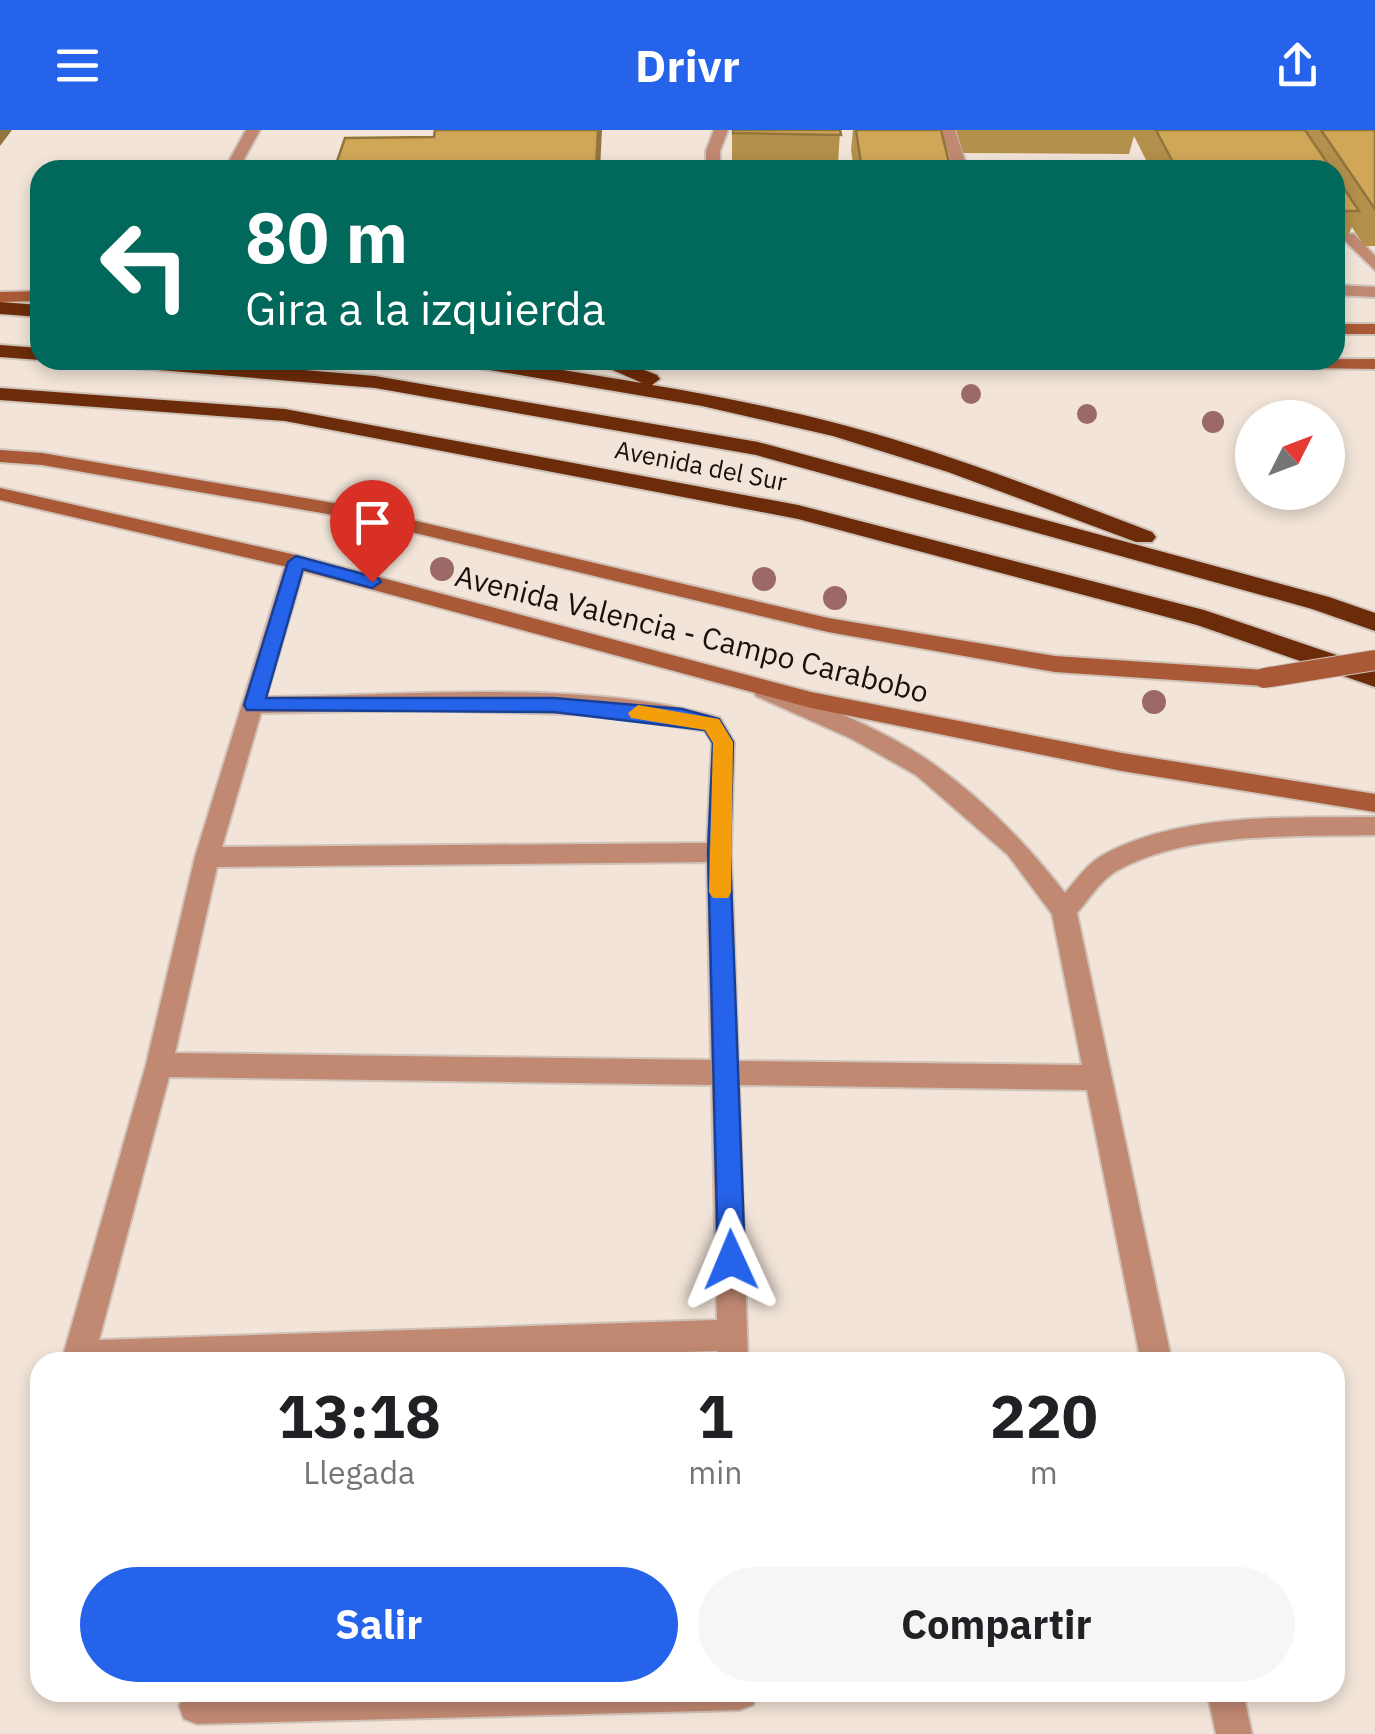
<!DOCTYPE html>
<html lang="es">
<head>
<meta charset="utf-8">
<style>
	body { margin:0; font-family:"IBM Plex Sans",sans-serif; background:#f6f6f6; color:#202124; height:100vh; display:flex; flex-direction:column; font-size:38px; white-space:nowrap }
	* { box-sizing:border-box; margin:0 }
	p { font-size:32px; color:#757577 }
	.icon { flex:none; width:55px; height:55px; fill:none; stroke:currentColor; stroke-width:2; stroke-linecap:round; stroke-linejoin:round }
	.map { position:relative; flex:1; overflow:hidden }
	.sheet { position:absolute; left:30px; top:1222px; width:1315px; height:350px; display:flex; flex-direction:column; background:#fff; border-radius:30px; box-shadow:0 5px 15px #0003 }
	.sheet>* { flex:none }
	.banner { position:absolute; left:30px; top:30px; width:1315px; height:210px; border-radius:30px; box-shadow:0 5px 15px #0003; background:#00695c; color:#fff; overflow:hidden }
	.needle { width:65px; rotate:48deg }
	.controls { position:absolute; left:1235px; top:270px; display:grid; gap:20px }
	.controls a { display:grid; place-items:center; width:110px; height:110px; border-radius:50%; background:#fff; box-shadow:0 5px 15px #0003; font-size:50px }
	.pin { position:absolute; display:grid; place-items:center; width:85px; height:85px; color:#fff; margin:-102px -42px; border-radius:50% 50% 50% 0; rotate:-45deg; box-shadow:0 0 10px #0007 }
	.pin .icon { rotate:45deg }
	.me { position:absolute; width:110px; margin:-55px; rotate:359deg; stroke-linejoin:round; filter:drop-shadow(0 0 8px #0008) }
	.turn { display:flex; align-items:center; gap:35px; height:210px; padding:0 50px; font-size:45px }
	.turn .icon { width:130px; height:130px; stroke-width:2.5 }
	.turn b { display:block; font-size:70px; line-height:85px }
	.eta { display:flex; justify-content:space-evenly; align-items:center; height:170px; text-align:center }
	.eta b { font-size:60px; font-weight:700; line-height:70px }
	.primary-button { display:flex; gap:20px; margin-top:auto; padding:20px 50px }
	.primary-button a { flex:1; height:115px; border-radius:60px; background:#2563eb; color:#fff; font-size:40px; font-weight:700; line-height:115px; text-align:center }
	.primary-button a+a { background:#f6f6f6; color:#202124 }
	header { display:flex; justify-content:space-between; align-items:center; height:130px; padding:0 50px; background:#2563eb; color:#fff; font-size:45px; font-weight:700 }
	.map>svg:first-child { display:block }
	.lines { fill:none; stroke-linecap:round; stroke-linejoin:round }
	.lane-casing { stroke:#cfc2b8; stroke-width:4 }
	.street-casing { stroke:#cfc2b8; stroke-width:4 }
	.secondary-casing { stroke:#cfc2b8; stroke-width:4 }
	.highway-casing { stroke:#cfc2b8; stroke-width:4 }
	.lane { fill:#c18972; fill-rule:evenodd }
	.street { fill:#c18972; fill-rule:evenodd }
	.secondary { fill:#a95936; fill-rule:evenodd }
	.highway { fill:#6c2b09; fill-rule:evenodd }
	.secondary-bridge-casing { stroke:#cfc2b8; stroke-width:22; stroke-linecap:butt }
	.secondary-bridge { stroke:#a95936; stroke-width:20 }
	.tree { fill:#9c6967 }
	.wall { fill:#b3904b }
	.shaded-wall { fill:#92753d }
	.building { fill:#d0a757; stroke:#92753d; stroke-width:2.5 }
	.route { fill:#2563eb; stroke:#184099; stroke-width:2.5 }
	.slow { fill:#f59e0b }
	.labels { text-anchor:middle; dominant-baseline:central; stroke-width:10; stroke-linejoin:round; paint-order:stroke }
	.far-street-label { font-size:25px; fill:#16110d; stroke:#f2e4d8 }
	.street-label { font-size:30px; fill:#16110d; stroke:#f2e4d8 }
</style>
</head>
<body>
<header><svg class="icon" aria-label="menu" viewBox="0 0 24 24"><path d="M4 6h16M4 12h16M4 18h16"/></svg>Drivr<svg class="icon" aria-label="share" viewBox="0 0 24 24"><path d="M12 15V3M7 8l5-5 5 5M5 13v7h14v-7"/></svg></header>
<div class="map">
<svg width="1375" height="1604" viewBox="0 0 1375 1604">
	<rect width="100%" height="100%" fill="#f2e4d8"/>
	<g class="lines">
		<g class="lane-casing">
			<g id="lane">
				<polygon points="246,0 260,0 238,40 224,40"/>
				<polygon points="714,0 728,0 720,21 720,40 706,40 706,21"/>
				<polygon points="941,0 955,0 968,40 954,40"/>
				<polygon points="1092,32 1104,40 1088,40 1085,36"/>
				<polygon points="1344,104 1354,104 1375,126 1375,140 1344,110"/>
				<polygon points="1335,155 1375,157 1375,167 1335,165"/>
			</g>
		</g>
		<g class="street-casing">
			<g id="street">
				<path d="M 296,425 L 306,432 L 266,567 C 403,566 590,548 720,588 L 734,612 L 731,722 L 738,931 L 1082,935 L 1052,784 L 1008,725 L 916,645 L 852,609 L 756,566 L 753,560 L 756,554 L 772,554 C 825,578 884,599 932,633 C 983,669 1027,714 1065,763 C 1076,750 1087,734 1103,725 C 1182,682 1288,688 1375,687 L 1375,705 C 1297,707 1190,701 1120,739 C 1102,748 1090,768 1077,783 L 1172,1232 L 1141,1232 L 1087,960 L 739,955 L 748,1232 L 718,1232 L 717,1221 L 358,1232 L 66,1232 L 63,1226 L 146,935 L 195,727 L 286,432 ZM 425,580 L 602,585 L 705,601 L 712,612 L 707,713 L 222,717 L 261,583 ZM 707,732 L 711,930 L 175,923 L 217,737 ZM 169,947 L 712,955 L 717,1190 L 99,1210 Z"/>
				<polygon points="186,1562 758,1562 753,1575 740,1580 197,1594 184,1589 179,1576"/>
				<polygon points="1207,1562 1243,1562 1252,1604 1216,1604"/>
			</g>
		</g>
		<g class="secondary-casing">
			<g id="secondary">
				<polygon points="40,161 40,171 0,172 0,162"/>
				<rect x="1335" y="194" width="40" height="10"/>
				<polygon points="1375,229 1375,239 1108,235 1100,230"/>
				<polygon points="0,320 42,323 357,377 828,488 1055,526 1264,540 1275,548 1264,556 1055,542 828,502 357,389 42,335 0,332"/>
				<polygon points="0,358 296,425 811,562 1122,623 1375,664 1375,682 1122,641 811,578 296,439 0,370"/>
			</g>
		</g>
		<g class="highway-casing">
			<g id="highway">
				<polygon points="0,172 40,175 40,187 0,184"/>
				<polygon points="0,215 40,218 40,230 0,227"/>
				<polygon points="100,230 184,230 375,246 758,312 1329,467 1375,483 1375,501 1312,479 756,325 375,258 110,236"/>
				<path d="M 456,230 L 502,230 L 642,253 L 590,230 L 619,230 L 657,245 L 660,249 L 652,255 C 718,266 783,279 847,296 C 951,324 1052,364 1152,402 L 1156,407 L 1152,412 L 1136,412 L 948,342 L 833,306 L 702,276 L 466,236 Z"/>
				<polygon points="0,258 285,279 798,375 1204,480 1375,538 1375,557 1197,495 798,389 285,291 0,270"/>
			</g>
		</g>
		<use href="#lane" class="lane"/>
		<use href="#street" class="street"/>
		<use href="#secondary" class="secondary"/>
		<use href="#highway" class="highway"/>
		<g class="secondary-bridge-casing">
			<polyline id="secondary-bridge" points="1264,548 1375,530"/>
		</g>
		<use href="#secondary-bridge" class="secondary-bridge"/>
	</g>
	<g class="tree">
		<circle cx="971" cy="264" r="10"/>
		<circle cx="1087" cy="284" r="10"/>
		<circle cx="1213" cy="292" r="11"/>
		<circle cx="442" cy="439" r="12"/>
		<circle cx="764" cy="449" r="12"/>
		<circle cx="835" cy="468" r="12"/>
		<circle cx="1154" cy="572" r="12"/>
	</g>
	<g class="wall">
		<polygon points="732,0 840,0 838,35 732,34"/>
		<polygon points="853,0 941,0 951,40 854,40 851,20"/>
		<polygon points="956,0 1375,0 1375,116 1364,116 1352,97 1345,112 1335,112 1335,40 1151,40 1134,6 1129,24 963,23"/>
	</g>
	<g class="shaded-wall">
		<polygon points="0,0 12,0 0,16"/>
		<polygon points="598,0 602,0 600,40 596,40"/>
	</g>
	<g class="building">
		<polygon points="435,0 598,0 596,40 334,40 345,8 434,7"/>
		<polygon points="733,0 840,0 841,5 733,3"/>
		<polygon points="856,0 941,0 951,40 862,40"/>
		<polygon points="1156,0 1305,0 1332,40 1177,40"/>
		<polygon points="1321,0 1375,0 1375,79"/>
		<polygon points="1335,45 1359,81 1335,81"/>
	</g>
	<polygon class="route" points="296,426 378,448 381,452 372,458 303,439 266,568 554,568 682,579 719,589 733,612 730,722 745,1130 741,1140 731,1144 722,1140 718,1130 708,722 713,613 705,600 554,582 247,580 244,575 288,432"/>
	<polygon class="slow" points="638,575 719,589 733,612 731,762 728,768 713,768 709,762 713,613 705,600 631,588 628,583"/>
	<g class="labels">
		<g class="far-street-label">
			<text transform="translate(701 335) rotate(11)">Avenida del Sur</text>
		</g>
		<g class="street-label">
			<text transform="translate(692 503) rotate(14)">Avenida Valencia - Campo Carabobo</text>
		</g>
	</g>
</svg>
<div class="controls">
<a><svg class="needle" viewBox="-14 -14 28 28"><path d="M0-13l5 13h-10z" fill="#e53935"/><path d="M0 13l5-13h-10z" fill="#757577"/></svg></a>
</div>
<div class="pin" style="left:372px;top:452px;background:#d93025"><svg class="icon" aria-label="arrive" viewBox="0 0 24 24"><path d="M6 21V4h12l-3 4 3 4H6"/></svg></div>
<svg class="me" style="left:731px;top:1130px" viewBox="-20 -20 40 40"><path d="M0-17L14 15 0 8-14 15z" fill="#2563eb" stroke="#fff" stroke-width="4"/></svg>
<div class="banner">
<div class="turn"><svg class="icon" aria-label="left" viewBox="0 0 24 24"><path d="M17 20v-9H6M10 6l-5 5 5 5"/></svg><div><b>80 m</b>Gira a la izquierda</div></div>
</div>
<section class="sheet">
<div class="eta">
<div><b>13:18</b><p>Llegada</p></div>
<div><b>1</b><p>min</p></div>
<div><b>220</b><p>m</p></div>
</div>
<div class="primary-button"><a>Salir</a><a>Compartir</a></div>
</section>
</div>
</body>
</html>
